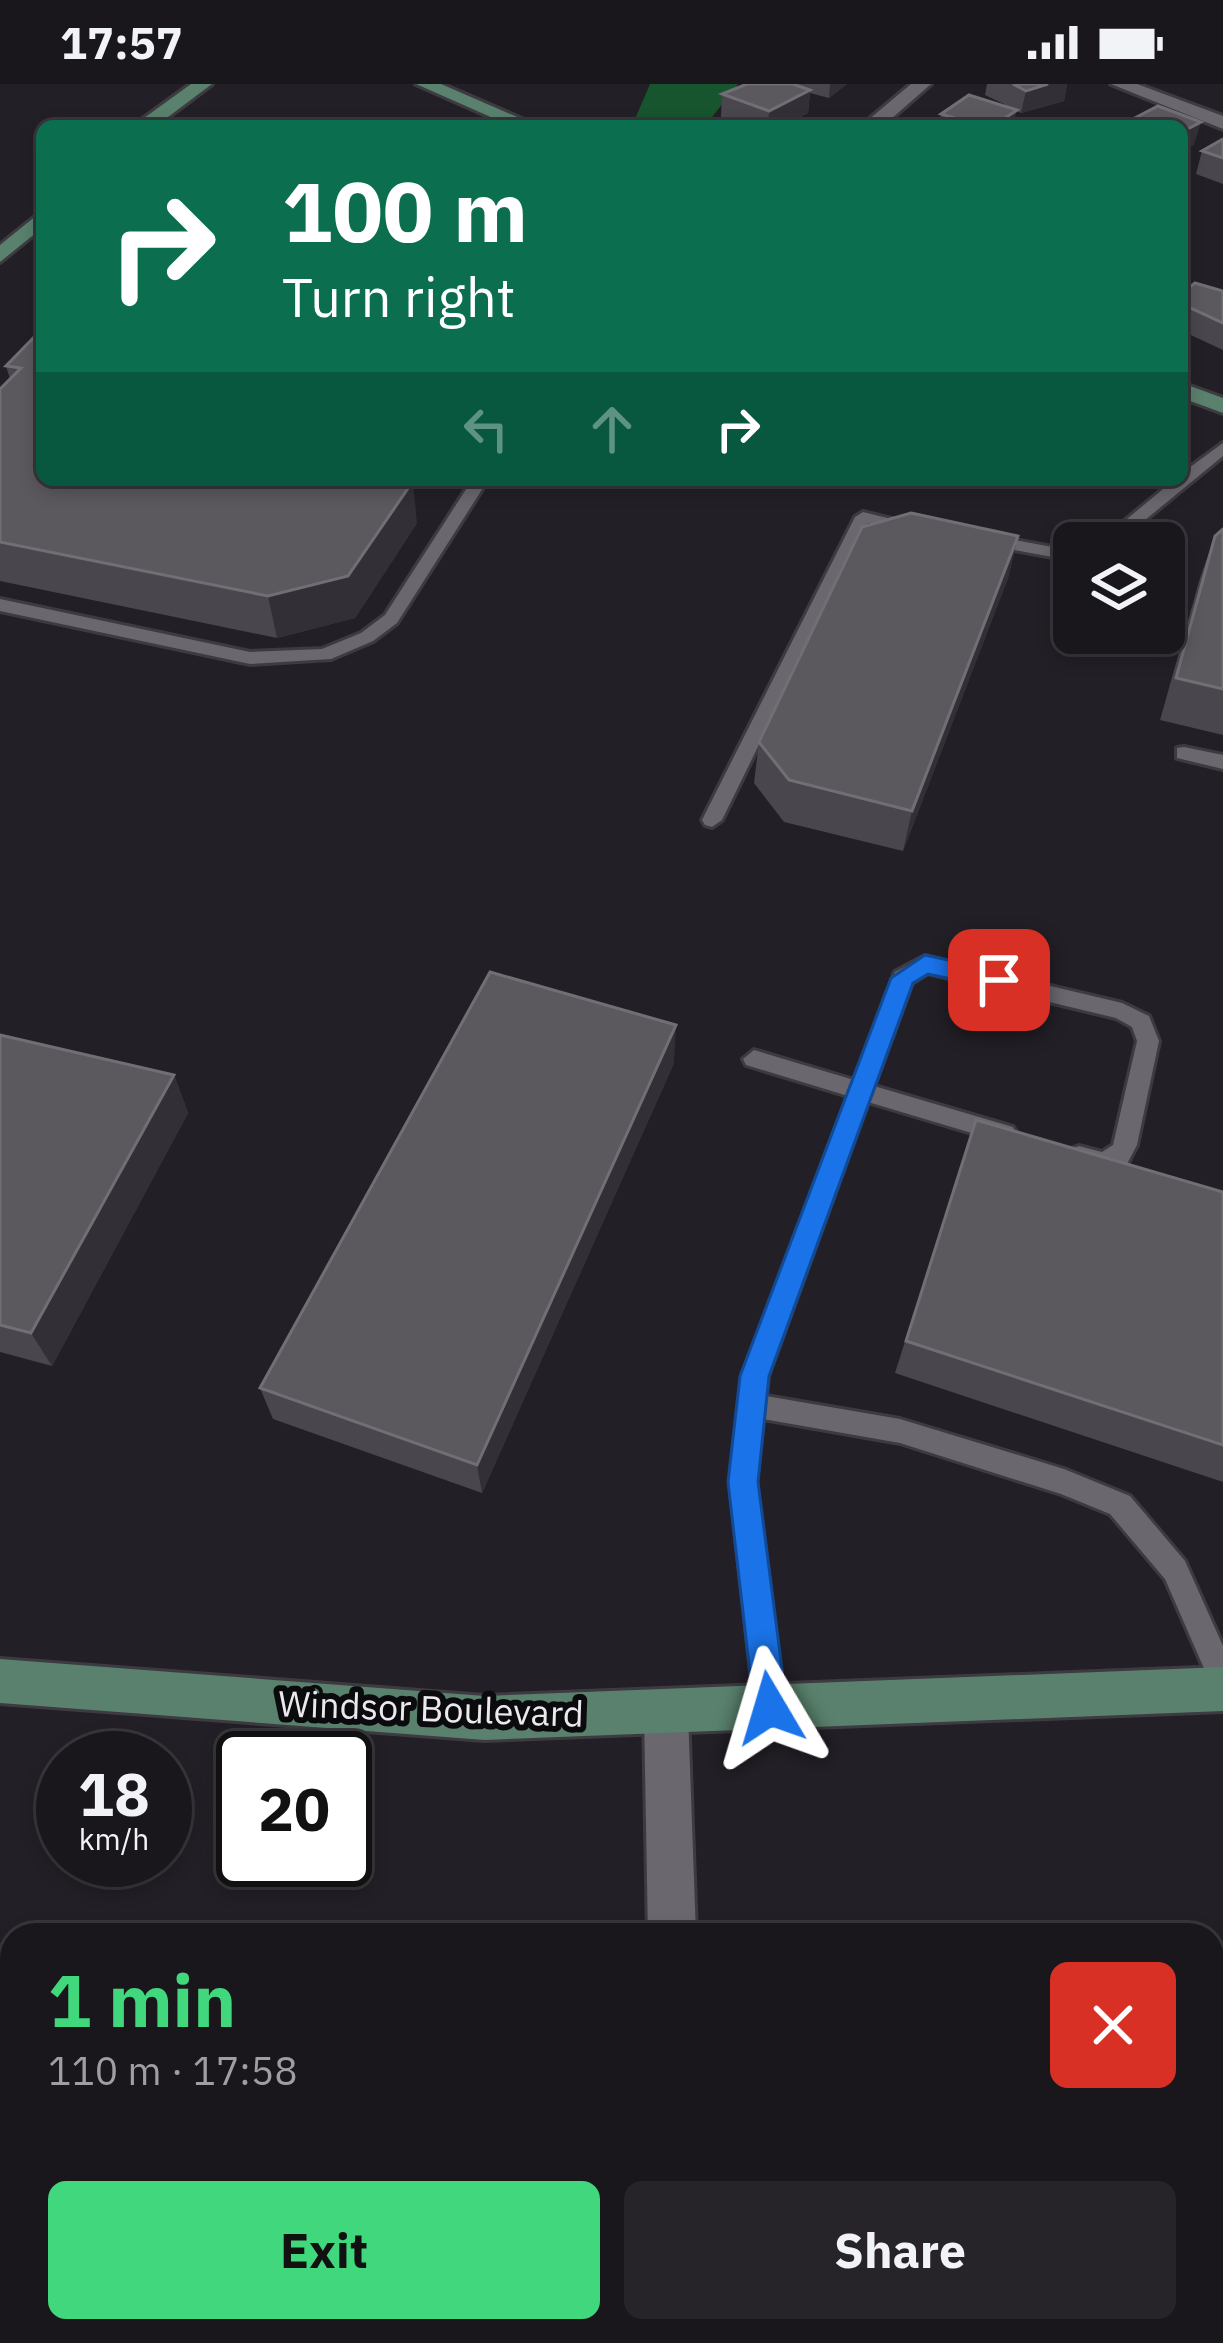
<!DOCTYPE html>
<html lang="en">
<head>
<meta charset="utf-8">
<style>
	body { margin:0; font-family:"IBM Plex Sans",sans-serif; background:#272429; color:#f1f3f6; height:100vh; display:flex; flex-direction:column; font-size:45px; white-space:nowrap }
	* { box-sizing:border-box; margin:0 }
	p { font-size:39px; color:#9f9fa3 }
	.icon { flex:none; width:66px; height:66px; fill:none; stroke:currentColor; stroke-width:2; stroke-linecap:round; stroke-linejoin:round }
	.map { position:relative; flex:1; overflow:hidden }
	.details { position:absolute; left:0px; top:1839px; width:1224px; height:420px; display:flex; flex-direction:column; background:#1a171c; border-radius:36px 36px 0 0; box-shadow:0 6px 18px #0003,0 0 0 3px #38363b }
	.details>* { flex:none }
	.hud { position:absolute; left:36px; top:36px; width:1152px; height:366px; border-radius:18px; box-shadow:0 6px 18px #0003,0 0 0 3px #38363b; background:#0b6e4f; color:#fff; overflow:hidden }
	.buttons { position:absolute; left:1053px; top:438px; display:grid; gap:24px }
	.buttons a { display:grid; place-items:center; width:132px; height:132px; border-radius:18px; background:#1a171c; box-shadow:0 6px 18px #0003,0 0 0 3px #38363b; font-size:60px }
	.speed { position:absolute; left:36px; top:1647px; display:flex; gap:24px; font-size:60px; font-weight:700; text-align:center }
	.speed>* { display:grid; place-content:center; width:156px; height:156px; border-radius:50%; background:#1a171c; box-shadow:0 6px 18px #0003,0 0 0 3px #38363b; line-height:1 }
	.speed small { font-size:30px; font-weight:400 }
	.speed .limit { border:6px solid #111; border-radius:18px; background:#fff; color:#111 }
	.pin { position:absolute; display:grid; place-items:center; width:102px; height:102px; color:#fff; margin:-51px; border-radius:24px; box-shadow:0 6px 18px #0006 }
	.me { position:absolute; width:132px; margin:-66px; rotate:353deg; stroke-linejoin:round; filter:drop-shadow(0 0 9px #0008) }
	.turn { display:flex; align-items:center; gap:42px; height:252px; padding:0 48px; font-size:54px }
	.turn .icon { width:156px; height:156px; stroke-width:2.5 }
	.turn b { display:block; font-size:84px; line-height:102px }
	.lanes { display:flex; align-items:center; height:114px; padding:0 48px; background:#0003; justify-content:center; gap:60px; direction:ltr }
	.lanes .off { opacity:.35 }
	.round { display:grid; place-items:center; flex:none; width:126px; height:126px; border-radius:18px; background:#272429 }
	.headline { display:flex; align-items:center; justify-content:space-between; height:204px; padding:0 48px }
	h1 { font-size:72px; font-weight:700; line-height:90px; color:#41d77c }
	.cta { display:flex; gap:24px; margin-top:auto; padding:24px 48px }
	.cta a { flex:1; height:138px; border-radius:18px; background:#41d77c; color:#111; font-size:48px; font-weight:700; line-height:138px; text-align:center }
	.cta a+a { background:#272429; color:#f1f3f6 }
	.status { display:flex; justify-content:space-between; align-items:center; height:84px; padding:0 60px; background:#1a171c; direction:ltr }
	.status svg { height:33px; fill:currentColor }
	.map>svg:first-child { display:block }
	.forest { fill:#16552e }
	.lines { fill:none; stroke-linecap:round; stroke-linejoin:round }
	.lane-casing { stroke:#3d3a40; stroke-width:6 }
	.street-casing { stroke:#3d3a40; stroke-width:6 }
	.secondary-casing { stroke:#3d3a40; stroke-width:6 }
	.lane { fill:#6a676e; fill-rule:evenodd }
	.street { fill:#6a676e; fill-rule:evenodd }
	.secondary { fill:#59816d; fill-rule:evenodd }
	.wall { fill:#49464d }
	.shaded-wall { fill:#322f36 }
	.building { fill:#5b585e; stroke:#716e75; stroke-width:3 }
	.route { fill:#1a73e8; stroke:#114b97; stroke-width:3 }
	.labels { text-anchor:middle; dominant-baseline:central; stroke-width:12; stroke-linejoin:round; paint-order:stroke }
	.near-street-label { font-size:36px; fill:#ebe9ee; stroke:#0b0a0d }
</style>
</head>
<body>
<div class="status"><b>17:57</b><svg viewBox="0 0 49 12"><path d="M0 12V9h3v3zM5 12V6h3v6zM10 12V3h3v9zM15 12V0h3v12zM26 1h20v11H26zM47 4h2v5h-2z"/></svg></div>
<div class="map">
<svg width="1223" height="2259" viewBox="0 0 1223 2259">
	<rect width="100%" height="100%" fill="#221f26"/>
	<polygon class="forest" points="650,0 738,0 705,42 642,42 635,35"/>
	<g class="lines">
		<g class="lane-casing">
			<g id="lane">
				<polygon points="1223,359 1223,372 1117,459 1098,459 1174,396 1182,396 1182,389"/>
				<polygon points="472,396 488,396 397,539 373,557 331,575 250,580 0,527 0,515 250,568 322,565 361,549 385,531"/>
				<polygon points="863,428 920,442 912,447 868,439 722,736 712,743 705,741 702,736 855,433"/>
				<polygon points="988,451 1074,467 1074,477 982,460 982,452"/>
				<polygon points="1184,663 1223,671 1223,685 1177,674 1177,664"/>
				<polygon points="925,872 1122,919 1149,932 1159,957 1137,1061 1127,1080 1102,1088 1071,1079 1067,1072 1071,1065 1079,1062 1102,1068 1113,1061 1137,957 1132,943 1116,934 928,889 912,899 874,1002 1013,1043 1017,1050 1013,1057 1005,1059 868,1018 768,1292 766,1312 900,1335 1064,1385 1130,1412 1185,1477 1223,1562 1223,1609 1213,1605 1165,1495 1110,1430 1061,1410 900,1359 763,1335 756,1398 785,1624 780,1634 770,1639 760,1634 755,1624 730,1398 742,1292 848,1012 746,981 743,975 754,966 854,996 895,888"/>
				<rect x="0" y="1890" width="12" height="32"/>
			</g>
		</g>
		<g class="street-casing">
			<g id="street">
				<polygon points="911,0 931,0 883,42 861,42"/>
				<polygon points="1111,0 1137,0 1223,32 1223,45"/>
				<polygon points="666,1607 681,1614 688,1629 696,1851 648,1851 644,1629 651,1614"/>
				<polygon points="695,2247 749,2247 752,2259 698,2259"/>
			</g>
		</g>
		<g class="secondary-casing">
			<g id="secondary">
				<polygon points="191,0 212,0 156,42 133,42"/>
				<polygon points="416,0 441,0 538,42 511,42"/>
				<polygon points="42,127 42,144 0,178 0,161"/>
				<polygon points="1182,299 1223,314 1223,329 1182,314"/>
				<polygon points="0,1575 485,1612 1223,1583 1223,1627 485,1656 0,1619"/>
			</g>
		</g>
		<use href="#lane" class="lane"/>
		<use href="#street" class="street"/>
		<use href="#secondary" class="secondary"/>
	</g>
	<g class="wall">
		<polygon points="798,0 847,0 829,14 810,9 808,29 783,42 746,42 721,33 722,10 798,2"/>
		<polygon points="987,0 1067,0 1064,17 1021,29 1016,27 1013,42 927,42 939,42 941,30 1010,23 985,11"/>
		<polygon points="1223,55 1223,100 1196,90 1202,67"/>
		<polygon points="1223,207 1223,266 1182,247 1182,209"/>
		<polygon points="42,245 417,439 355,534 277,554 0,497 0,305 10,295 6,282"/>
		<polygon points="1223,445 1223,651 1160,636 1200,494 1215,452"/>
		<polygon points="1018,452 1008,494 903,767 784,738 754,699 759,658"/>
		<polygon points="0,951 174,991 188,1029 52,1282 0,1268"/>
		<polygon points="674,979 482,1409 273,1335 260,1304"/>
		<polygon points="975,1036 1223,1108 1223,1398 895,1289"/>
	</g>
	<g class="shaded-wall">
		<polygon points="830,0 847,0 829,14"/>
		<polygon points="1048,0 1067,0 1064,17 1021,29 1026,7"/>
		<polygon points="810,6 808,29 783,42 768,42 769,27"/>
		<polygon points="1017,26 1013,42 996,42 996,40"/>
		<polygon points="1201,38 1194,61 1182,68 1182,48"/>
		<polygon points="413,397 417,439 355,534 277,554 268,512"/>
		<polygon points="1018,452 1008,494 903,767 912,727"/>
		<polygon points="676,941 674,979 482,1409 477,1381"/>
		<polygon points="174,991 188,1029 52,1282 31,1249"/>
		<polygon points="291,2247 307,2247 306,2259 290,2259"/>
	</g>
	<g class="building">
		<polygon points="747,0 793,0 810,6 769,27 722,10"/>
		<polygon points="1013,0 1048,0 1026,7"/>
		<polygon points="969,11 1017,26 996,40 1004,42 981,42 941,30"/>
		<polygon points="1158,22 1201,38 1182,48 1182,42 1147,42 1131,36"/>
		<polygon points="1223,55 1223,74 1202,67"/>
		<polygon points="1195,199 1223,207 1223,239 1182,220 1182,209"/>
		<polygon points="42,245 42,396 413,397 348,492 268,512 0,458 0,305 21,284 6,282"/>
		<polygon points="911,429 1018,452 912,727 789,696 759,658 862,443"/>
		<polygon points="1223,445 1223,605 1176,594 1215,452"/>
		<polygon points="490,888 676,941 477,1381 260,1304"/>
		<polygon points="0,951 174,991 31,1249 0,1241"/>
		<polygon points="976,1036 1223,1108 1223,1361 906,1257"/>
		<polygon points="0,1999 12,1999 12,2247 291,2247 290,2259 0,2259"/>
	</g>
	<polygon class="route" points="925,871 999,887 1011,896 999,905 928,890 913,899 769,1292 758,1398 787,1624 782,1636 770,1640 759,1636 754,1624 728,1398 740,1292 891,894"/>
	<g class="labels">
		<g class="near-street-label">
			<text transform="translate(431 1624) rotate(2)">Windsor Boulevard</text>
		</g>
	</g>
</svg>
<div class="buttons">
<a><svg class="icon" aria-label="layers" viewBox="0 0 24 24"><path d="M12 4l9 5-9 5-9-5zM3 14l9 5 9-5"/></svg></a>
</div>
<div class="speed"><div>18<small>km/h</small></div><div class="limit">20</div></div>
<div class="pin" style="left:999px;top:896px;background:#d93025"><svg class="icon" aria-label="arrive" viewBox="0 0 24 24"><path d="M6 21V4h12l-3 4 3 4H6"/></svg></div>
<svg class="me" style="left:770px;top:1624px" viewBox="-20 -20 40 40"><path d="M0-17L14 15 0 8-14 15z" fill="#1a73e8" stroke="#fff" stroke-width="4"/></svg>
<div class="hud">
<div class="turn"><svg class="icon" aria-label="right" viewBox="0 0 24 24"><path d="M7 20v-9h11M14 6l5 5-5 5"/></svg><div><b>100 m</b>Turn right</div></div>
<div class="lanes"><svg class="icon off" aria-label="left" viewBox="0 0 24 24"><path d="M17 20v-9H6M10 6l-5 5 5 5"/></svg><svg class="icon off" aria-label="ahead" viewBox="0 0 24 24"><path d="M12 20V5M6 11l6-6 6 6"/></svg><svg class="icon" aria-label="right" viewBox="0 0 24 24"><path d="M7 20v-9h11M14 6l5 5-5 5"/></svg></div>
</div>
<section class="details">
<div class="headline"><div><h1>1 min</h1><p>110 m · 17:58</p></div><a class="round" style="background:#d93025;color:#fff"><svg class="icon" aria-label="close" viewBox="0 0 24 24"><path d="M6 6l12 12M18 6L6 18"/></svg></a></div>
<div class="cta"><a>Exit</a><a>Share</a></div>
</section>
</div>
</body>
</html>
